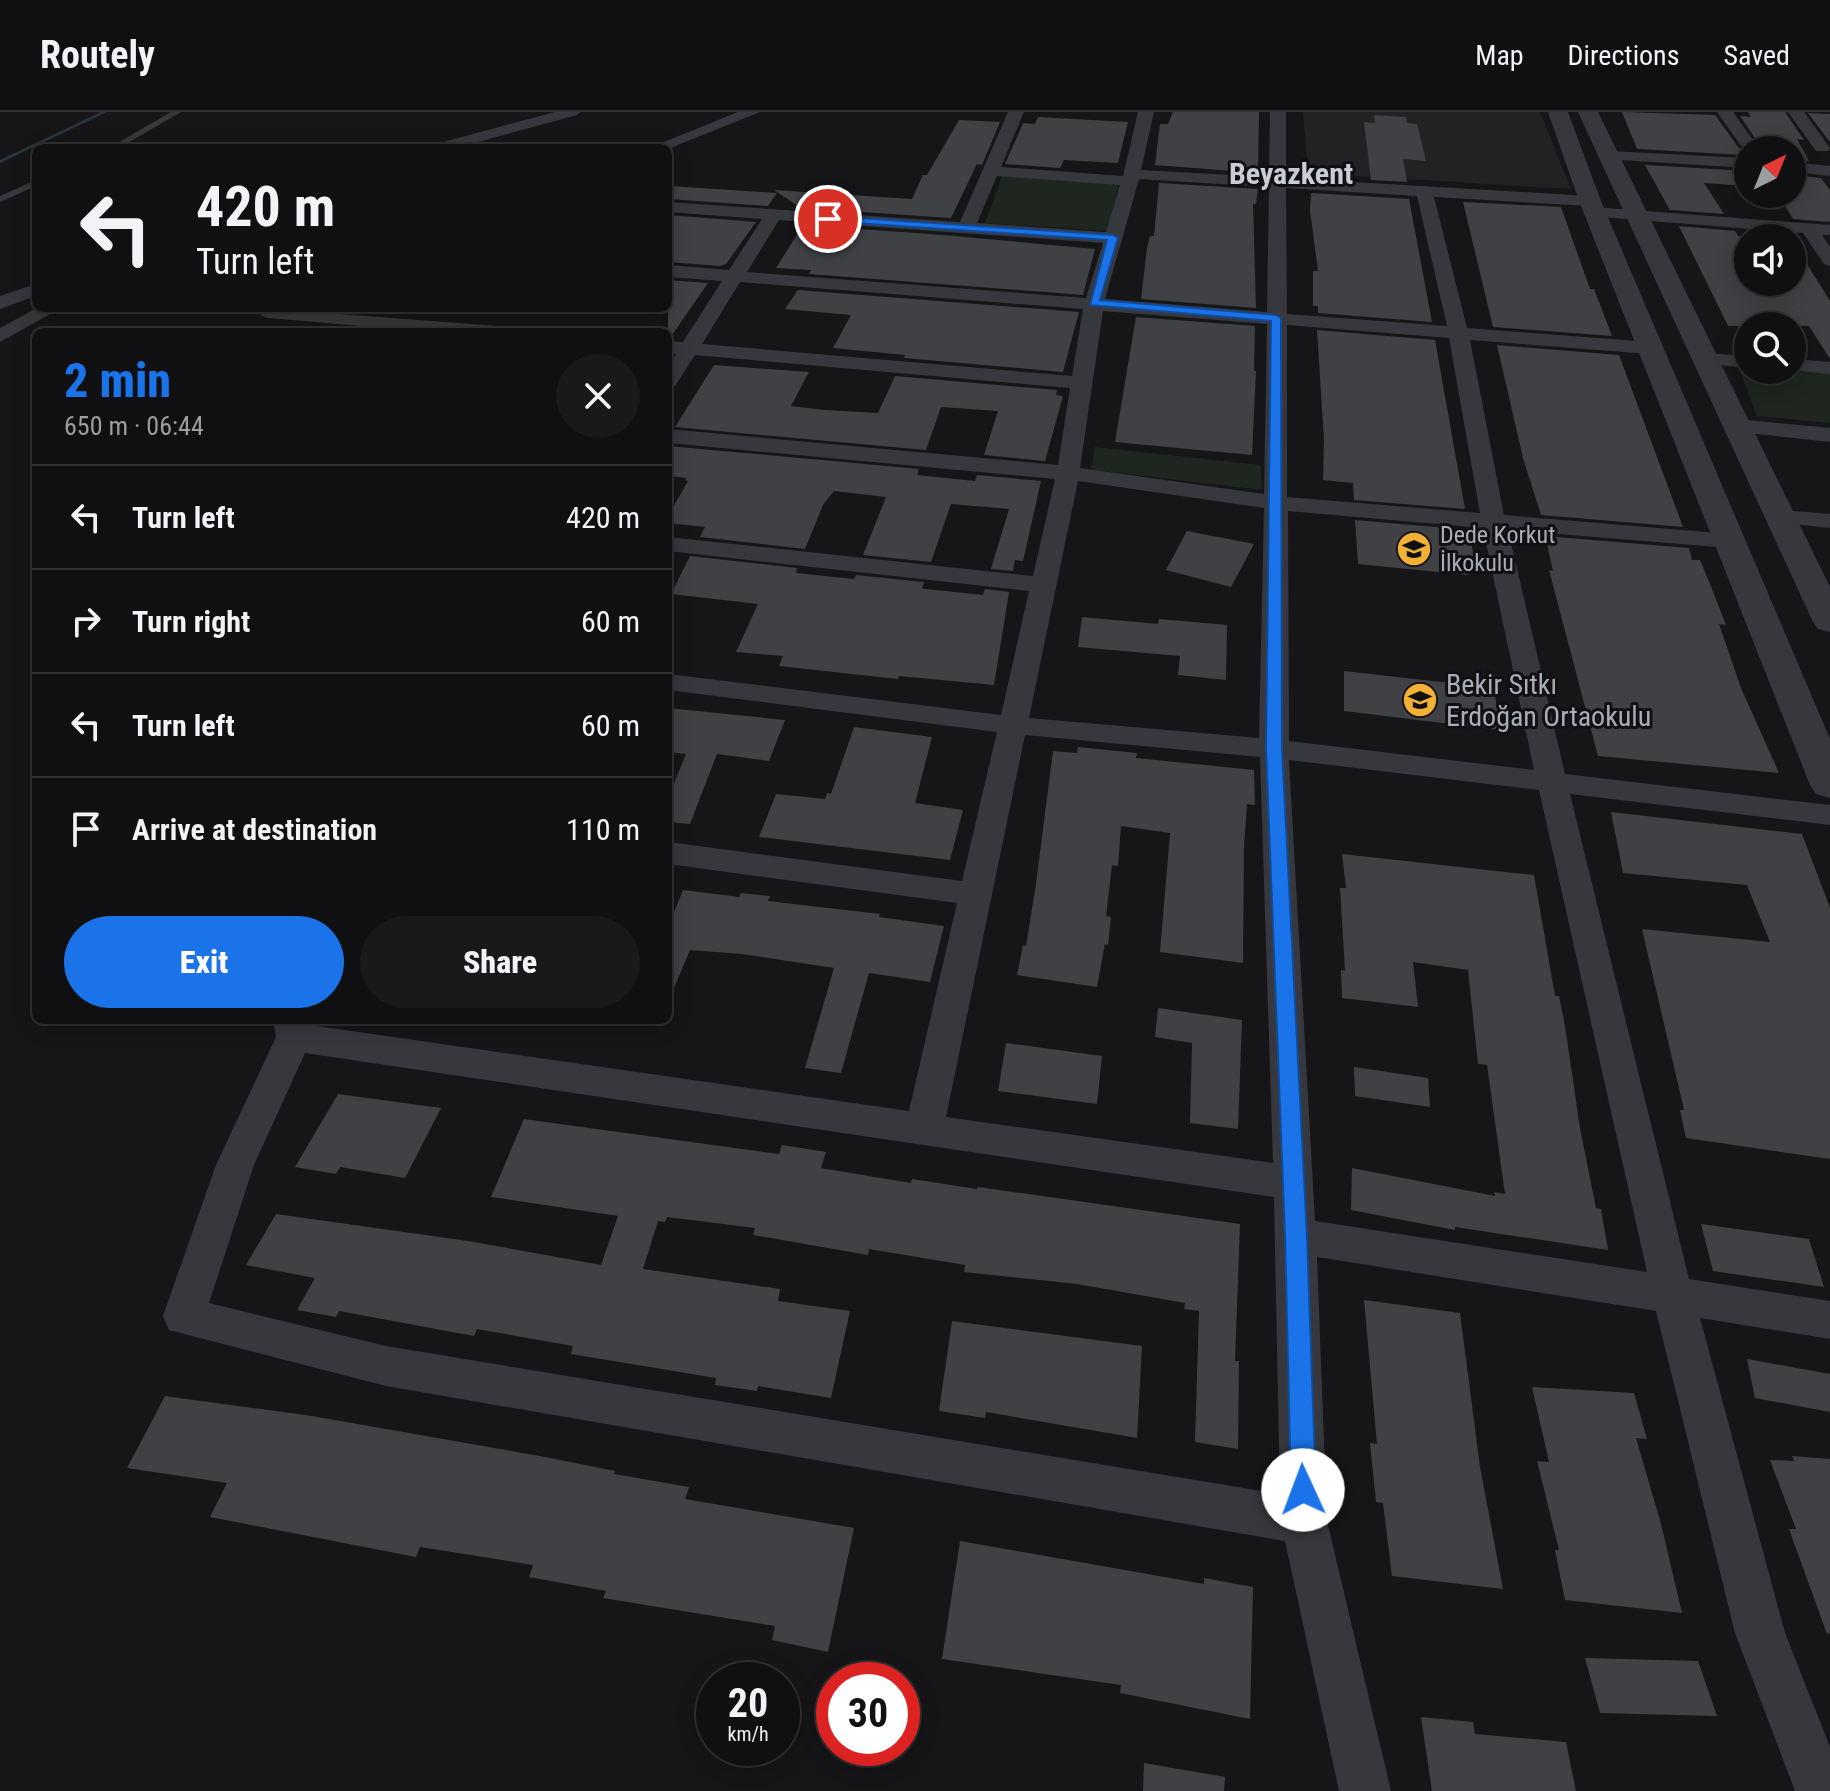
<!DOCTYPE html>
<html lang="en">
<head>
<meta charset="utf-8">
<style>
	body { margin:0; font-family:"Roboto Condensed",sans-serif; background:#19191b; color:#f1f3f6; height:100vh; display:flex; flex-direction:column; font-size:30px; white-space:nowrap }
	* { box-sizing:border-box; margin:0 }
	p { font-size:26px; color:#9c9d9f }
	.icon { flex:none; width:44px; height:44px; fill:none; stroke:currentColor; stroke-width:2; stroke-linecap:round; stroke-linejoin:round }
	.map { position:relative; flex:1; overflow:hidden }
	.sheet { position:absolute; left:32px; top:216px; width:640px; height:696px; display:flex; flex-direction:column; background:#101012; border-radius:12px; box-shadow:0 4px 20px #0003,0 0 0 2px #303032 }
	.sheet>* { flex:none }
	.top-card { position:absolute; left:32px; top:32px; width:640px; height:168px; border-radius:12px; box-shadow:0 4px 20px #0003,0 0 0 2px #303032; background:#101012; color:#f1f3f6; overflow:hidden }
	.needle { width:52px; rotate:43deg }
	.tools { position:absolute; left:1734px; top:24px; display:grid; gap:16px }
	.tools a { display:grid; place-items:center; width:72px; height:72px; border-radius:50%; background:#101012; box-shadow:0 4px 20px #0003,0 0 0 2px #303032; font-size:40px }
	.speed { position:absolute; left:696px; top:1550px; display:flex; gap:16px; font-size:40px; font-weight:700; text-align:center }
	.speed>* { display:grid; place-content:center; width:104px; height:104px; border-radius:50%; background:#101012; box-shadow:0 4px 20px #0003,0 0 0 2px #303032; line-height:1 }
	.speed small { font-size:20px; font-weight:400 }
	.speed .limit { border:12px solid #d22; background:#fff; color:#111 }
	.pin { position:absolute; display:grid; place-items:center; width:68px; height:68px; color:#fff; margin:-34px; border:4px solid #fff; border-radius:50%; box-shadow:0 2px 8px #0007 }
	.me { position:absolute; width:88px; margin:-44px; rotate:358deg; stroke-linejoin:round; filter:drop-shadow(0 0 6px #0008) }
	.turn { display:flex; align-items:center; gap:28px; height:168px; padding:0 32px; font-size:36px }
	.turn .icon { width:104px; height:104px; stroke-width:2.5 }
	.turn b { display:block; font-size:56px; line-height:68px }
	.round { display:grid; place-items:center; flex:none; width:84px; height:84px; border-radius:42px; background:#19191b }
	.summary { display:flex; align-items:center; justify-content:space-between; height:136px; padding:0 32px }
	h1 { font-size:48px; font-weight:800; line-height:60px; color:#1a73e8 }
	.cta { display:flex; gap:16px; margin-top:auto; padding:16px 32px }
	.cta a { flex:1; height:92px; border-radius:48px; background:#1a73e8; color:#fff; font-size:32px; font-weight:800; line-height:92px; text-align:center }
	.cta a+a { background:#19191b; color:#f1f3f6 }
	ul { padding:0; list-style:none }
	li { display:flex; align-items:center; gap:24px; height:104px; padding:0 32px; border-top:2px solid #303032 }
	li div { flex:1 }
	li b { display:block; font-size:30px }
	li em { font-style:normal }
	header { display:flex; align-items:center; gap:48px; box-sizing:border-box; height:112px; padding:0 40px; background:#101012; border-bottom:2px solid #303032 }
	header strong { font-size:38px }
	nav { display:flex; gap:44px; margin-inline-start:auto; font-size:28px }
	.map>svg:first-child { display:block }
	.built { fill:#222225 }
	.green { fill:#1e261f }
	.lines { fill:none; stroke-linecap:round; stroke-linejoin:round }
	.stream { fill:#2c353c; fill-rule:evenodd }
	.building { fill:#404145 }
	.service { fill:#37383d; fill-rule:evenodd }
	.minor { fill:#37383d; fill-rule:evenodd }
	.tertiary { fill:#37383d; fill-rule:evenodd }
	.route { fill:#1a73e8; stroke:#114b97; stroke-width:2 }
	.labels { text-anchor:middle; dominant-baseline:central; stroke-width:6; stroke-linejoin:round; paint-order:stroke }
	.far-poi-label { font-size:24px; fill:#a8adb8; stroke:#111113; text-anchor:start }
	.poi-label { font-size:28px; fill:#a8adb8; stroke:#111113; text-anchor:start }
	.far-district-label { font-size:30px; font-weight:bold; fill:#c9ccd4; stroke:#111113 }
</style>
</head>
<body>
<header>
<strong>Routely</strong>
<nav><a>Map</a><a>Directions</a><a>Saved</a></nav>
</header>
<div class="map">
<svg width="1830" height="1679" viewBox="0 0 1830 1679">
	<rect width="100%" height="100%" fill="#161618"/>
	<polygon class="built" points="1303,0 1540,0 1571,77 1308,61"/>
	<g class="green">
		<polygon points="1002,64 1119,71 1110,119 985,111"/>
		<polygon points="1738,254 1748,255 1748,258 1830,261 1830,311 1757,304"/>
		<polygon points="1095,335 1261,353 1262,378 1094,358 1091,356"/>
	</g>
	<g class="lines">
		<polygon class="stream" points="101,0 107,0 0,51 0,48"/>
	</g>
	<g class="building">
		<polygon points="1173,0 1259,0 1258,61 1155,53 1160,12 1168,12"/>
		<polygon points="1622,0 1715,3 1744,43 1637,37"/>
		<polygon points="1748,0 1785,0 1804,28 1797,27 1809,49 1792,47 1792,38 1763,38 1740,4 1751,5"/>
		<polygon points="1808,1 1830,2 1830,29 1829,29"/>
		<polygon points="1374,3 1406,5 1407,11 1417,12 1426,49 1403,47 1407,70 1371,68 1364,10 1375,11"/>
		<polygon points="1038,5 1128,10 1118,51 1064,48 1060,56 1005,52 1023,11 1035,12"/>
		<polygon points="959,8 1000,10 982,53 977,52 951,106 801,96 774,78 912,87 923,63 927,63"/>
		<polygon points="1645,53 1748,59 1748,74 1704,71 1724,102 1670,98"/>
		<polygon points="1792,63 1821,66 1830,78 1830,110 1793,107 1778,82 1792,82"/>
		<polygon points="1159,71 1258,77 1256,92 1253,92 1256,196 1141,187 1147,136 1150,124 1154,124"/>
		<polygon points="668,74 685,75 777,81 768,94 668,87"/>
		<polygon points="1311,81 1409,87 1432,210 1318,201 1318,194 1313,194 1313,159 1318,159 1310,98"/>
		<polygon points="1463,90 1561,95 1590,177 1594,177 1612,224 1493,215"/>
		<polygon points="668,103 756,110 726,152 720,154 668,150"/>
		<polygon points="803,113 944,123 1095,137 1083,183 809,162 811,158 776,156"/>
		<polygon points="1679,114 1735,119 1738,124 1772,126 1748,126 1748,170 1792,170 1792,128 1830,189 1830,247 1809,214 1728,214"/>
		<polygon points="668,168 708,171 670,226 668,226"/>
		<polygon points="798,178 1079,200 1063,260 904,246 905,243 833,236 851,203 785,197"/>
		<polygon points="1136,205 1255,214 1254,259 1256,259 1252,343 1115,330"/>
		<polygon points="1317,218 1435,228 1465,397 1354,388 1353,371 1323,368 1324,328"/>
		<polygon points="1497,233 1619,243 1683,415 1541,403 1523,346"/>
		<polygon points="714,253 809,260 791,294 824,298 878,301 895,264 1057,278 1056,283 1063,284 1045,349 984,343 998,299 941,295 926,338 675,315"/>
		<polygon points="668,334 919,357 917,363 975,369 977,363 1041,369 1023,449 1015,448 1013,459 991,457 1009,397 951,392 931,450 863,443 886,385 834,379 823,393 805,437 700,425 705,415 668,411 668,404 688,369 685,368 687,366 668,364"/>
		<polygon points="1355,408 1469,418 1474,447 1465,446 1468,463 1358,452"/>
		<polygon points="1187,419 1254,432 1231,475 1166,458"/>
		<polygon points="1545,424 1689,436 1692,448 1700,448 1710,472 1726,513 1719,512 1741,576 1779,661 1598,644 1549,458 1553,459"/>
		<polygon points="690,444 797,456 796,461 854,467 856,463 924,470 922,476 926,477 983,483 985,477 1009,480 994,573 899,564 898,567 779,554 783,544 736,540 758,492 671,482"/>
		<polygon points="1082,505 1158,512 1159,507 1227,513 1226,568 1178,563 1180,544 1078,535"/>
		<polygon points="1344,559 1494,576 1500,618 1344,599"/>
		<polygon points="668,596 785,608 769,649 717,642 690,712 668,710 668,686 686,642 668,640"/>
		<polygon points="854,615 932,625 915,691 963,698 950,748 759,725 776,682 825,687 827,681 831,682"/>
		<polygon points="1078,635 1137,641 1136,646 1254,658 1255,693 1247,692 1244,735 1243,851 1160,840 1170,721 1121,714 1118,754 1112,753 1106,804 1111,805 1108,833 1105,832 1097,875 1017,863 1023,833 1026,834 1036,772 1053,639 1077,641"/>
		<polygon points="1611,700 1802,722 1830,796 1830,1047 1686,1026 1680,998 1684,998 1642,817 1770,830 1747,773 1623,761"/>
		<polygon points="1342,742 1534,763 1555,884 1559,884 1565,914 1580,1016 1596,1096 1601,1097 1608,1138 1455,1115 1455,1118 1351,1098 1352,1056 1495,1084 1494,1080 1505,1082 1487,953 1478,952 1468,858 1413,850 1418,895 1342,886 1341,858 1345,859 1340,776 1346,776"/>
		<polygon points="683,778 739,785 741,781 770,784 768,789 880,802 879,805 944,814 930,870 869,861 841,961 805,956 834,856 742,842 690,838 668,890 668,815"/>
		<polygon points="1158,896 1242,908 1238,1017 1190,1011 1192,931 1155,925"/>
		<polygon points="1006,931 1102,944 1097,992 998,979"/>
		<polygon points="1354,955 1428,966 1430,995 1355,984"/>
		<polygon points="338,982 441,996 405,1066 340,1055 336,1062 295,1055"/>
		<polygon points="524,1007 779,1042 782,1033 826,1040 821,1056 911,1071 912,1067 977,1077 978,1075 1240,1112 1235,1249 1239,1249 1238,1337 1195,1330 1199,1199 1184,1197 1185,1191 1077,1172 964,1160 965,1153 869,1137 868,1143 753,1123 755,1116 667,1105 665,1110 658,1109 643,1157 780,1177 778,1189 850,1199 831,1286 758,1274 757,1279 715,1273 716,1266 571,1242 573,1234 477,1217 474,1224 339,1199 336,1205 297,1198 315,1166 246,1153 276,1102 468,1129 601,1153 618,1104 491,1085"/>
		<polygon points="1701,1112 1809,1127 1824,1175 1713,1159"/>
		<polygon points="1364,1188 1460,1201 1480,1355 1503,1477 1392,1464 1383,1391 1376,1390 1370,1331 1377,1332"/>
		<polygon points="952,1209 1142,1234 1137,1326 986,1300 985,1306 939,1299"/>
		<polygon points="1747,1247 1830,1262 1830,1300 1755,1286"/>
		<polygon points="1532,1275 1634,1281 1647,1327 1636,1326 1661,1412 1682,1501 1565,1488 1555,1438 1559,1438 1537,1349 1549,1350"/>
		<polygon points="165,1284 312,1304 545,1345 615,1359 614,1362 689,1375 685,1387 854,1416 828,1540 772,1528 775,1514 603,1486 606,1479 529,1465 533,1453 420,1435 416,1445 210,1405 227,1371 127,1356"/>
		<polygon points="1792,1344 1830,1347 1830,1521 1827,1522 1789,1417 1796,1417 1770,1348 1794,1349"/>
		<polygon points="960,1429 1204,1472 1204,1466 1253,1475 1250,1607 1120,1581 1121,1573 942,1547"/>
		<polygon points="1585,1546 1698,1549 1717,1604 1600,1601"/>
		<polygon points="1421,1605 1473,1610 1475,1622 1566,1630 1576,1679 1432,1679"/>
		<polygon points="1144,1651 1225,1665 1224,1679 1143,1679"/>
	</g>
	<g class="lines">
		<g class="service">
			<polygon points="171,0 181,0 119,36 109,36"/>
			<polygon points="36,68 36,74 0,90 0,84"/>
		</g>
		<g class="minor">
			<polygon points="555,0 580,0 577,3 456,36 430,36 432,33"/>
			<polygon points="738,0 760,0 668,37 649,36"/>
			<path d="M 1008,0 L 1024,0 L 1001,55 L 1123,64 L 1138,0 L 1154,0 L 1141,58 L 1269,65 L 1270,0 L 1286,0 L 1286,66 L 1590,84 L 1599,89 L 1590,94 L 1434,85 L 1467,216 L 1650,230 L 1660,236 L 1650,242 L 1470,228 L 1504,403 L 1730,422 L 1739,424 L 1742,429 L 1739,434 L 1730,436 L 1508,418 L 1565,662 L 1830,693 L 1830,713 L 1570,682 L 1689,1167 L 1830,1189 L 1830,1227 L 1700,1206 L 1785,1521 L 1830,1635 L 1830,1679 L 1795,1679 L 1735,1521 L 1656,1199 L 1317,1145 L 1327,1409 L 1391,1679 L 1339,1679 L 1285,1429 L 386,1274 L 169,1218 L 163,1204 L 216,1053 L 276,925 L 273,908 L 309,908 L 310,913 L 909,999 L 957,791 L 668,752 L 668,730 L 962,769 L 997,620 L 668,578 L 668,562 L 1001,603 L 1029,479 L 668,439 L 668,425 L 1033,464 L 1055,367 L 668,331 L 668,317 L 1058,353 L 1070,276 L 695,243 L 675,274 L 668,276 L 668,254 L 676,242 L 668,241 L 668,229 L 683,230 L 722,169 L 668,165 L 668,153 L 729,158 L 762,107 L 668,100 L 668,90 L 960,110 ZM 997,64 L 1120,73 L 1106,120 L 977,111 ZM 1139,67 L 1269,75 L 1267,200 L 1105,187 ZM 1286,76 L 1417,84 L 1447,214 L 1287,202 ZM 779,108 L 1103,131 L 1086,186 L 747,160 ZM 740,170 L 1083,197 L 1072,264 L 702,232 ZM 1103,199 L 1267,212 L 1264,382 L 1080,356 ZM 1287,213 L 1449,226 L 1480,401 L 1287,385 ZM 1078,369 L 1264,396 L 1259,626 L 1029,606 ZM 1288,399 L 1483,416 L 1534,658 L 1289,629 ZM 1025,623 L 1260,645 L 1273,1051 L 946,1005 ZM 1289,648 L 1539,678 L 1647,1160 L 1315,1109 ZM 305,941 L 1274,1085 L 1280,1382 L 386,1234 L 209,1191 L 254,1053 Z"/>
			<polygon points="1717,0 1733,0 1760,38 1748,38 1746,41"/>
			<polygon points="1788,0 1804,0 1830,36 1828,39 1816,39"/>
			<polygon points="1609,39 1748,46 1748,56 1603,47 1603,41"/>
			<polygon points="1792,50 1830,54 1830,64 1792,60"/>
			<polygon points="1594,95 1830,113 1830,123 1822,123 1830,135 1830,154 1824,152 1803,121 1588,104 1585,100 1588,96"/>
			<polygon points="36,172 36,184 0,197 0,184"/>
			<polygon points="37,196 61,196 0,230 0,216"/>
			<polygon points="262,196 497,214 507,220 429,220 269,206 262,204 259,200"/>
			<polygon points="1706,241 1748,244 1748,256 1699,251 1696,247"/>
			<polygon points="1792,247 1830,250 1830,262 1787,258 1792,258"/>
			<polygon points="1737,307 1830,316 1830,330 1729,319 1726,314"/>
			<polygon points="1781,398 1830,402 1830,416 1772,410 1769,405 1772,400"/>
		</g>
		<g class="tertiary">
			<polygon points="1548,0 1568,0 1601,89 1830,627 1830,686 1816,682 1810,673 1579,89"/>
			<polygon points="1578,0 1598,0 1830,475 1830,520 1818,517 1813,510"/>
		</g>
	</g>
	<polygon class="route" points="828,104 1113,123 1118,126 1100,188 1276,203 1281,206 1282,637 1307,1124 1316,1378 1312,1386 1303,1390 1295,1386 1291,1378 1285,1124 1266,637 1271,209 1090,193 1107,128 825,109"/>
	<defs>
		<g id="school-disc" transform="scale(1.8)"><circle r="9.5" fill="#f2b134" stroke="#111113"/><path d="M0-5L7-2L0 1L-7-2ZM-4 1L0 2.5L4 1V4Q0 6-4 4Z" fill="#111"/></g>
	</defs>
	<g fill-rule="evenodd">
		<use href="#school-disc" x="1414" y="437"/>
		<use href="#school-disc" x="1420" y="588"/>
	</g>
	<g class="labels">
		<g class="far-poi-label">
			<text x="1440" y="423">Dede Korkut<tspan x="1440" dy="28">İlkokulu</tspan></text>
		</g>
		<g class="poi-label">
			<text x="1446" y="572">Bekir Sıtkı<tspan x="1446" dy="32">Erdoğan Ortaokulu</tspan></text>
		</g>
		<g class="far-district-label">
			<text x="1291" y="61">Beyazkent</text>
		</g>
	</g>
</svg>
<div class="tools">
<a><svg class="needle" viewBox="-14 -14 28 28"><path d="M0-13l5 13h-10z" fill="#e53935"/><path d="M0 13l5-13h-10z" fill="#9c9d9f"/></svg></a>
<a><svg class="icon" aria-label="sound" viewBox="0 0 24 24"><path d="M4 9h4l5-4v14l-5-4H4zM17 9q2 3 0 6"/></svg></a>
<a><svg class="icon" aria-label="search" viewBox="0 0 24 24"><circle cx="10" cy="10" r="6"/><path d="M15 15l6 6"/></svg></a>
</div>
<div class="speed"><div>20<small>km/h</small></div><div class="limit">30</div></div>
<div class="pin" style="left:828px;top:107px;background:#d93025"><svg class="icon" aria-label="arrive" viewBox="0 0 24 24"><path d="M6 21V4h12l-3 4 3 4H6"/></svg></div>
<svg class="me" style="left:1303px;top:1378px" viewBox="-20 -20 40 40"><circle r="19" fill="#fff"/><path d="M0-13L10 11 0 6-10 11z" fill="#1a73e8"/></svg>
<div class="top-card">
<div class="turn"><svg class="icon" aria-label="left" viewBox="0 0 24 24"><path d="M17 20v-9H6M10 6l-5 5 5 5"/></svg><div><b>420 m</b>Turn left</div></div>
</div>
<section class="sheet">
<div class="summary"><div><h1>2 min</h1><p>650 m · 06:44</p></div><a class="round"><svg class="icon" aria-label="close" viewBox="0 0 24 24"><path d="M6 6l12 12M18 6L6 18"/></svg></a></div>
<ul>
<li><svg class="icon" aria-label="left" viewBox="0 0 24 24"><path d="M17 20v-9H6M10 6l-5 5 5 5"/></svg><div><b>Turn left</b></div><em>420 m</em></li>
<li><svg class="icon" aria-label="right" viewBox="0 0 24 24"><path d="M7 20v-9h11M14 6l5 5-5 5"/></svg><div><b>Turn right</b></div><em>60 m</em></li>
<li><svg class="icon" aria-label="left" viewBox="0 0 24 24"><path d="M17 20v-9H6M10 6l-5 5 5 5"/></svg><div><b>Turn left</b></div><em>60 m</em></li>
<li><svg class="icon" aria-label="arrive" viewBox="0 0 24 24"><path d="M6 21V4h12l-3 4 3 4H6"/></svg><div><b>Arrive at destination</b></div><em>110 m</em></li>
</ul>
<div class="cta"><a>Exit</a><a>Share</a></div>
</section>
</div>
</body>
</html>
